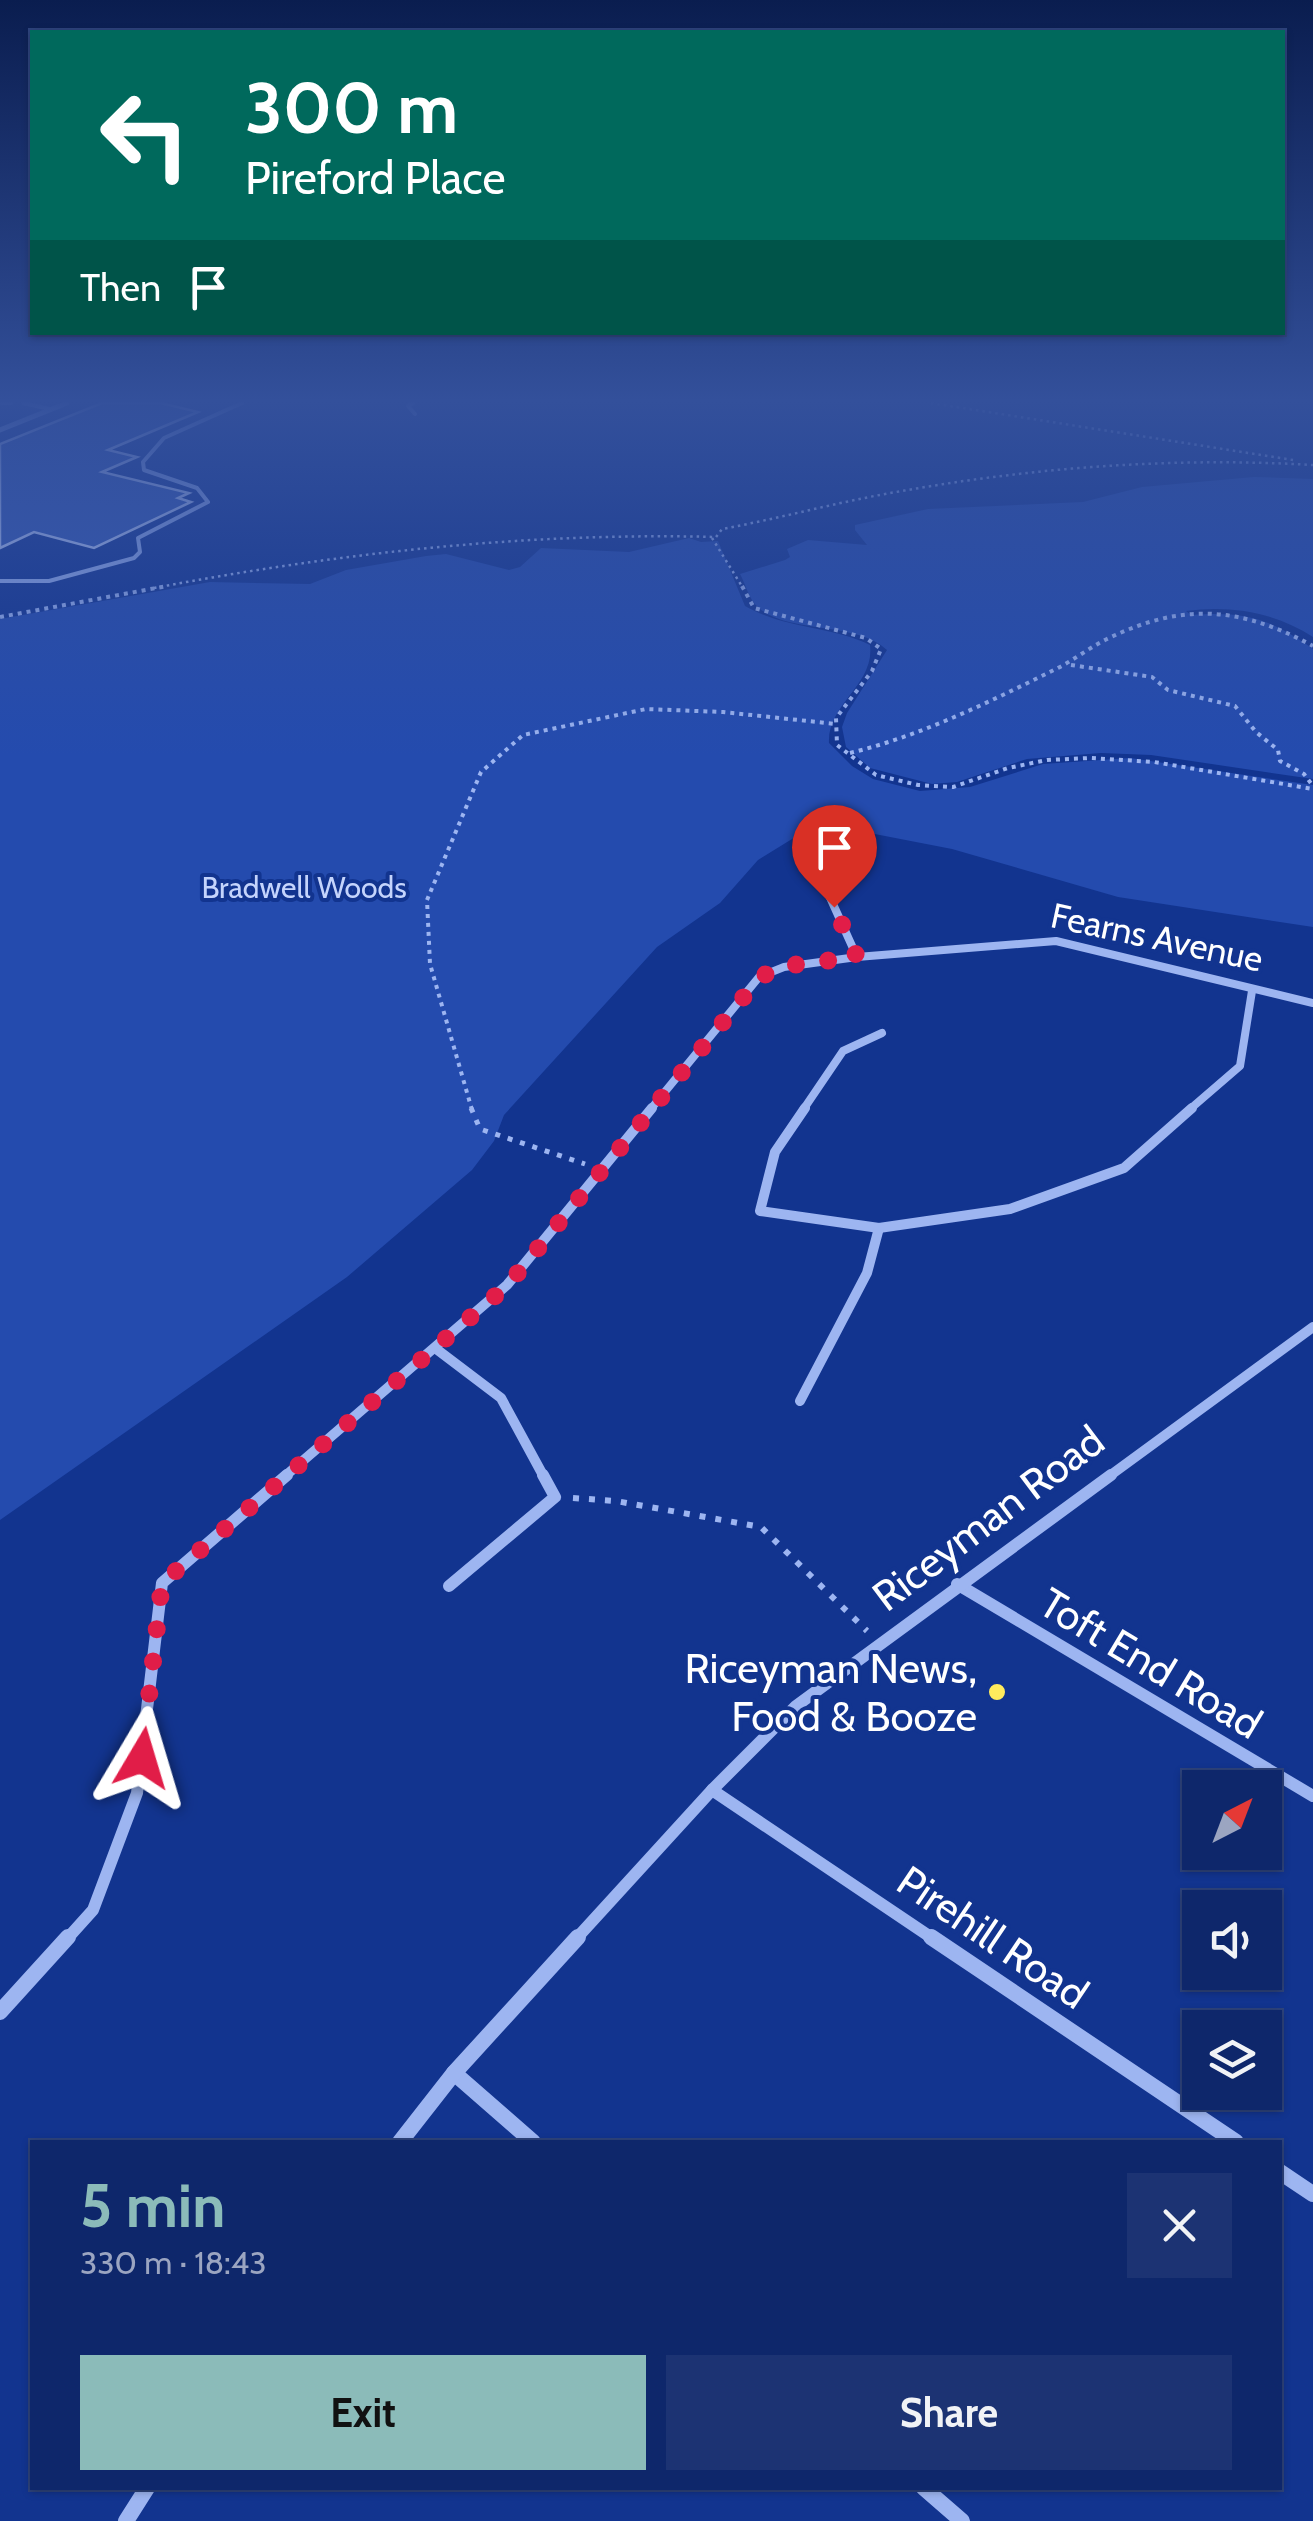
<!DOCTYPE html>
<html lang="en">
<head>
<meta charset="utf-8">
<style>
	body { margin:0; font-family:Cabin,sans-serif; background:#1c3373; color:#f1f3f6; height:100vh; display:flex; flex-direction:column; font-size:38px; white-space:nowrap }
	* { box-sizing:border-box; margin:0 }
	p { font-size:32px; color:#9ba5c1 }
	.icon { flex:none; width:55px; height:55px; fill:none; stroke:currentColor; stroke-width:2; stroke-linecap:round; stroke-linejoin:round }
	.map { position:relative; flex:1; overflow:hidden }
	.details { position:absolute; left:30px; top:2140px; width:1252px; height:350px; display:flex; flex-direction:column; background:#0e276b; border-radius:0px; box-shadow:0 2px 8px #0004,0 0 0 2px #2e447e }
	.details>* { flex:none }
	.hud { position:absolute; left:30px; top:30px; width:1255px; height:305px; border-radius:0px; box-shadow:0 2px 8px #0004,0 0 0 2px #2e447e; background:#00695c; color:#fff; overflow:hidden }
	.needle { width:65px; rotate:42deg }
	.fabs { position:absolute; left:1182px; top:1770px; display:grid; gap:20px }
	.fabs a { display:grid; place-items:center; width:100px; height:100px; border-radius:0px; background:#0e276b; box-shadow:0 2px 8px #0004,0 0 0 2px #2e447e; font-size:50px }
	.pin { position:absolute; display:grid; place-items:center; width:85px; height:85px; color:#fff; margin:-102px -42px; border-radius:50% 50% 50% 0; rotate:-45deg; box-shadow:0 0 10px #0007 }
	.pin .icon { rotate:45deg }
	.me { position:absolute; width:110px; margin:-55px; rotate:7deg; stroke-linejoin:round; filter:drop-shadow(0 0 8px #0008) }
	.turn { display:flex; align-items:center; gap:35px; height:210px; padding:0 50px; font-size:45px }
	.turn .icon { width:130px; height:130px; stroke-width:2.5 }
	.turn b { display:block; font-size:70px; line-height:85px }
	.then { display:flex; align-items:center; height:95px; padding:0 50px; background:#0003; gap:20px; font-size:38px }
	.round { display:grid; place-items:center; flex:none; width:105px; height:105px; border-radius:0px; background:#1c3373 }
	.headline { display:flex; align-items:center; justify-content:space-between; height:170px; padding:0 50px }
	h1 { font-size:60px; font-weight:800; line-height:75px; color:#8bbbb9 }
	.action { display:flex; gap:20px; margin-top:auto; padding:20px 50px }
	.action a { flex:1; height:115px; border-radius:0px; background:#8bbbb9; color:#111; font-size:40px; font-weight:800; line-height:115px; text-align:center }
	.action a+a { background:#1c3373; color:#f1f3f6 }
	.map>svg:first-child { display:block }
	.green { fill:#244bae }
	.building { fill:#365ab6; stroke:#c4d4fc; stroke-width:2.5 }
	.lines { fill:none; stroke-linecap:round; stroke-linejoin:round }
	.path-far3 { stroke:#9db5f1; stroke-width:2.5; stroke-dasharray:2.5 4; stroke-linecap:butt }
	.path-far2 { stroke:#9db5f1; stroke-width:4; stroke-dasharray:4 5; stroke-linecap:butt }
	.path-far1 { stroke:#9db5f1; stroke-width:5; stroke-dasharray:5 8; stroke-linecap:butt }
	.path { stroke:#9db5f1; stroke-width:6; stroke-dasharray:6 10; stroke-linecap:butt }
	.lane { stroke:#9db5f1; stroke-width:4 }
	.street-far4 { stroke:#9db5f1; stroke-width:5 }
	.street-far3 { stroke:#9db5f1; stroke-width:8 }
	.street-far2 { stroke:#9db5f1; stroke-width:10 }
	.street-far1 { stroke:#9db5f1; stroke-width:12 }
	.street { stroke:#9db5f1; stroke-width:16 }
	.route { stroke:#e11d48; stroke-width:18; stroke-dasharray:0 32.4 }
	.poi-dot { fill:#ffeb5d; stroke:#12348f; stroke-width:4 }
	.labels { text-anchor:middle; dominant-baseline:central; stroke-width:8; stroke-linejoin:round; paint-order:stroke }
	.far-park-label { font-size:30px; fill:#c4d4fc; stroke:#12348f }
	.street-label { font-size:35px; fill:#fff; stroke:#12348f }
	.near-street-label { font-size:42px; fill:#fff; stroke:#12348f }
	.near-poi-label { font-size:42px; fill:#fff; stroke:#12348f; text-anchor:end }
</style>
</head>
<body>
<div class="map">
<svg width="1313" height="2521" viewBox="0 0 1313 2521">
	<rect width="100%" height="100%" fill="#12348f"/>
	<g class="green">
		<path d="M 1254,477 L 1313,479 L 1313,637 C 1275,612 1230,605 1186,611 L 1191,615 C 1244,611 1270,618 1313,649 L 1313,779 L 1151,755 L 1101,753 L 1027,759 L 957,782 L 932,784 L 870,768 L 846,747 L 842,727 L 847,713 L 887,650 C 853,619 781,636 754,603 C 748,595 745,583 740,574 L 785,560 L 790,557 L 787,549 L 808,540 L 867,545 L 855,530 L 855,525 L 928,509 L 1083,502 L 1142,487 Z"/>
		<path d="M 689,538 L 701,542 L 718,541 L 745,606 C 785,629 836,627 870,645 C 875,685 827,704 829,743 L 852,766 L 873,779 L 920,791 L 970,787 L 1043,764 L 1130,758 L 1313,785 L 1313,927 L 1118,897 L 952,849 L 818,823 L 758,860 L 720,903 L 657,947 L 504,1115 L 494,1141 L 472,1170 L 347,1277 L 0,1520 L 0,619 L 210,582 L 310,584 L 346,570 L 426,556 L 446,554 L 509,570 L 520,567 L 541,548 L 629,552 Z"/>
	</g>
	<polygon class="building" points="102,403 161,403 198,412 108,450 137,457 102,472 189,493 178,498 191,502 94,548 34,532 0,548 0,444"/>
	<g class="lines">
		<g class="path-far3">
			<polyline points="931,403 1293,460"/>
			<polyline points="712,538 743,588"/>
			<path d="M 154,588 C 339,553 528,532 716,537 L 722,529 C 782,518 841,501 902,491 C 1037,467 1175,457 1313,465"/>
		</g>
		<g class="path-far2">
			<polyline points="742,586 754,608 866,638 881,649 872,671 836,718 837,745 876,775 918,785 953,787 1008,768 1047,760 1090,758 1154,762 1313,789"/>
			<polyline points="0,617 167,586"/>
			<polyline points="1071,665 1152,677 1168,690 1235,706 1256,732 1278,750 1280,761 1304,774 1313,786"/>
			<path d="M 850,753 C 923,735 989,702 1056,669 C 1074,660 1090,647 1109,638 C 1184,602 1241,607 1313,646"/>
			<polyline points="472,1110 430,964 427,900 481,772 523,735 646,709 723,712 836,724"/>
		</g>
		<polyline class="path-far1" points="471,1108 480,1129 585,1164"/>
		<polyline class="path" points="573,1498 616,1501 761,1527 867,1631"/>
		<g class="lane">
			<polyline points="2,403 11,403"/>
			<polyline points="23,403 50,409"/>
			<polyline points="413,403 408,406 415,414"/>
			<polyline points="0,581 49,581 134,558 140,552 138,538 208,502 197,488 144,470 143,462 164,438 242,403"/>
		</g>
		<polyline class="street-far4" points="0,430 67,403"/>
		<g class="street-far3">
			<polyline points="823,882 857,957"/>
			<polyline points="650,1110 759,977 784,967 857,957 1056,941 1313,1003"/>
			<polyline points="803,1110 843,1051 882,1033"/>
			<polyline points="1189,1110 1240,1066 1252,991"/>
		</g>
		<g class="street-far2">
			<polyline points="805,1108 775,1152 760,1211 879,1228 1010,1209 1124,1168 1192,1108"/>
			<polyline points="435,1348 501,1398 544,1477"/>
			<polyline points="800,1401 867,1273 879,1228"/>
			<polyline points="284,1477 507,1285 652,1108"/>
			<polyline points="1108,1477 1313,1327"/>
		</g>
		<g class="street-far1">
			<polyline points="957,1584 1313,1796"/>
			<polyline points="449,1586 555,1497 543,1475"/>
			<polyline points="712,1790 935,1940"/>
			<polyline points="66,1940 93,1910 137,1793 162,1583 287,1475"/>
			<polyline points="575,1940 712,1790 796,1706 1111,1475"/>
		</g>
		<g class="street">
			<polyline points="931,1937 1236,2142"/>
			<polyline points="0,2012 68,1937"/>
			<polyline points="454,2073 533,2142"/>
			<polyline points="400,2142 454,2073 578,1937"/>
			<polyline points="1280,2172 1313,2194"/>
			<polyline points="924,2488 962,2521"/>
			<polyline points="126,2521 147,2488"/>
		</g>
	</g>
	<linearGradient id="sky" x2="0" y2="1"><stop stop-color="#0a1d4f"/><stop offset="0.53" stop-color="#33509b"/><stop offset="1" stop-color="#33509b" stop-opacity="0"/></linearGradient>
	<rect width="1313" height="756" fill="url(#sky)"/>
	<g class="lines">
		<polyline class="route" points="142,1758 162,1583 508,1285 760,977 784,966 857,957 834,907"/>
	</g>
	<circle class="poi-dot" cx="997" cy="1692" r="10"/>
	<g class="labels">
		<g class="far-park-label">
			<text x="304" y="887">Bradwell Woods</text>
		</g>
		<g class="street-label">
			<text transform="translate(1157 937) rotate(12)">Fearns Avenue</text>
		</g>
		<g class="near-street-label">
			<text transform="translate(988 1518) rotate(-37)">Riceyman Road</text>
			<text transform="translate(1151 1663) rotate(31)">Toft End Road</text>
			<text transform="translate(993 1937) rotate(34)">Pirehill Road</text>
		</g>
		<g class="near-poi-label">
			<text x="977" y="1668">Riceyman News,<tspan x="977" dy="48">Food &amp; Booze</tspan></text>
		</g>
	</g>
</svg>
<div class="fabs">
<a><svg class="needle" viewBox="-14 -14 28 28"><path d="M0-13l5 13h-10z" fill="#e53935"/><path d="M0 13l5-13h-10z" fill="#9ba5c1"/></svg></a>
<a><svg class="icon" aria-label="sound" viewBox="0 0 24 24"><path d="M4 9h4l5-4v14l-5-4H4zM17 9q2 3 0 6"/></svg></a>
<a><svg class="icon" aria-label="layers" viewBox="0 0 24 24"><path d="M12 4l9 5-9 5-9-5zM3 14l9 5 9-5"/></svg></a>
</div>
<div class="pin" style="left:834px;top:907px;background:#d93025"><svg class="icon" aria-label="arrive" viewBox="0 0 24 24"><path d="M6 21V4h12l-3 4 3 4H6"/></svg></div>
<svg class="me" style="left:142px;top:1758px" viewBox="-20 -20 40 40"><path d="M0-17L14 15 0 8-14 15z" fill="#e11d48" stroke="#fff" stroke-width="4"/></svg>
<div class="hud">
<div class="turn"><svg class="icon" aria-label="left" viewBox="0 0 24 24"><path d="M17 20v-9H6M10 6l-5 5 5 5"/></svg><div><b>300 m</b>Pireford Place</div></div>
<div class="then">Then<svg class="icon" aria-label="arrive" viewBox="0 0 24 24"><path d="M6 21V4h12l-3 4 3 4H6"/></svg></div>
</div>
<section class="details">
<div class="headline"><div><h1>5 min</h1><p>330 m · 18:43</p></div><a class="round"><svg class="icon" aria-label="close" viewBox="0 0 24 24"><path d="M6 6l12 12M18 6L6 18"/></svg></a></div>
<div class="action"><a>Exit</a><a>Share</a></div>
</section>
</div>
</body>
</html>
